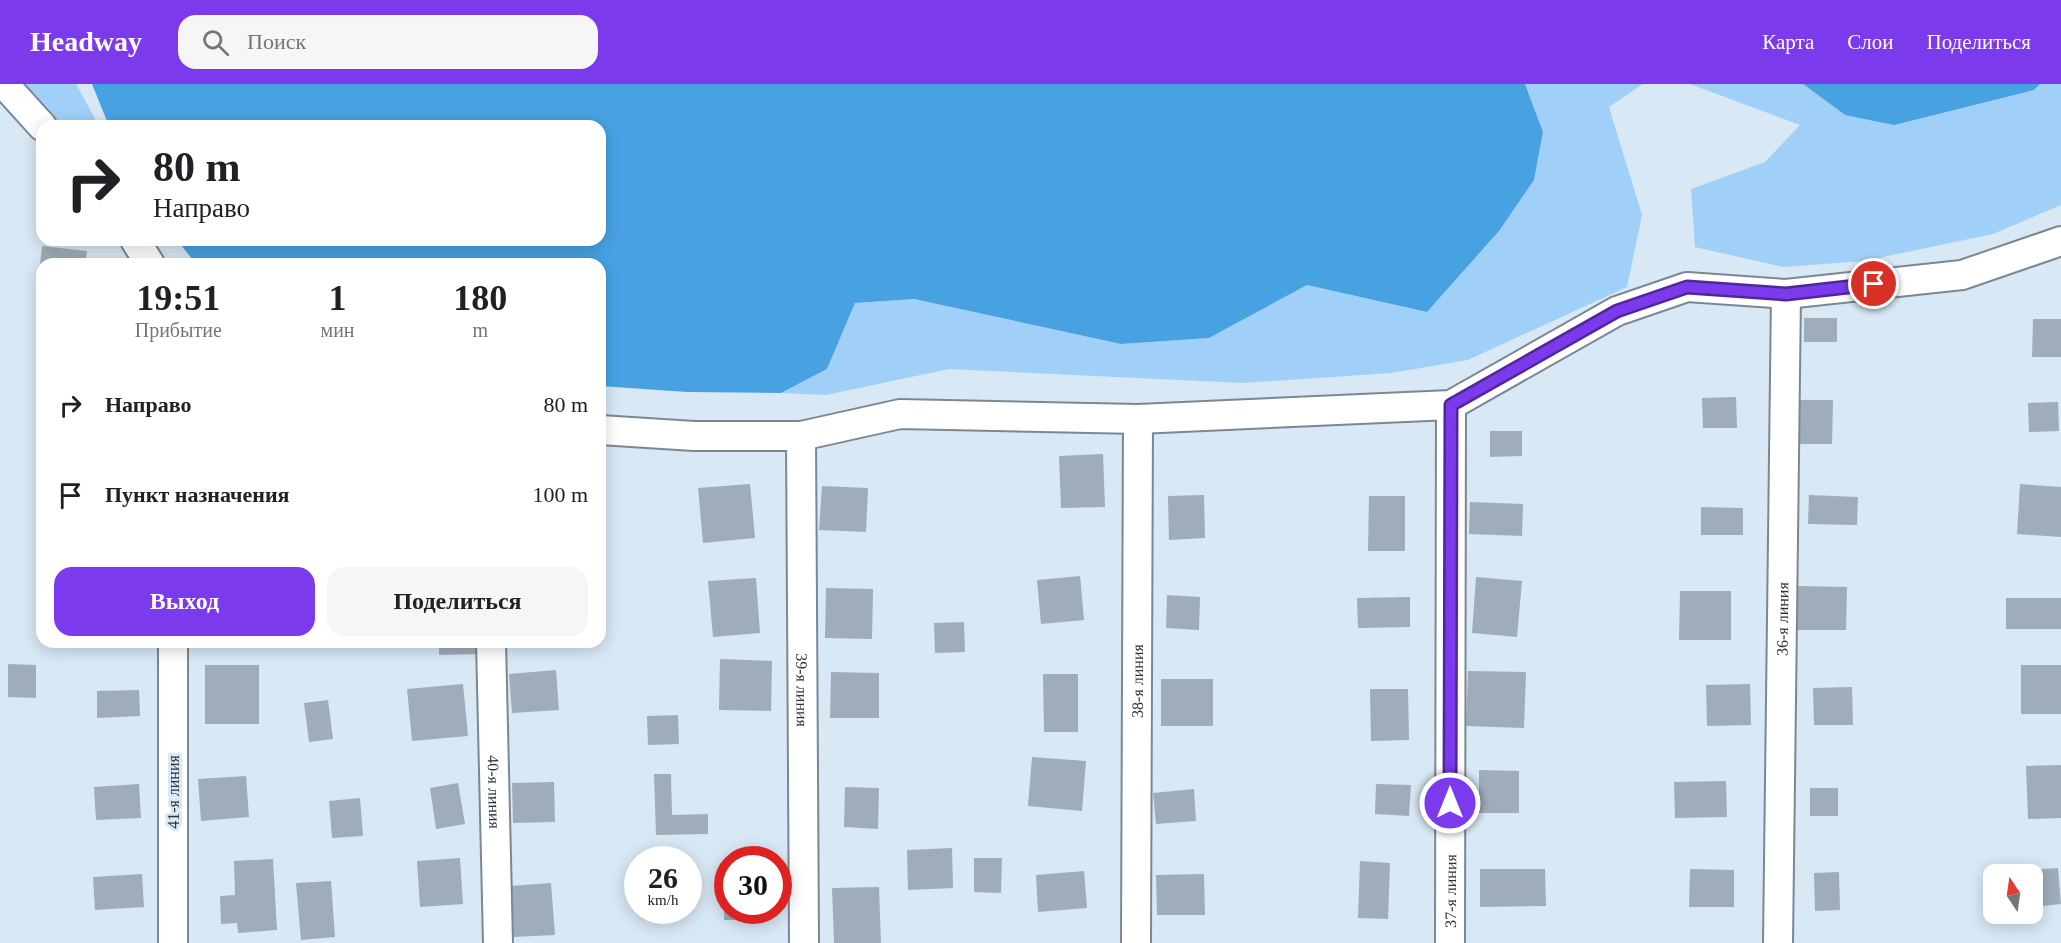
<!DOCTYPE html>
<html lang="ru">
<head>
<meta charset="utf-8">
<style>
	body { margin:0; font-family:"Times New Roman",serif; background:#f6f6f6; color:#202124; height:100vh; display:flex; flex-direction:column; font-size:22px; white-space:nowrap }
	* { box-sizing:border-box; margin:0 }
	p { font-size:20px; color:#757577 }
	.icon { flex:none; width:33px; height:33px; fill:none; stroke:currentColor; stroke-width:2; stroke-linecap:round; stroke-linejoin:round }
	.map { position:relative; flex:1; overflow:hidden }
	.sheet { position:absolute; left:36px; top:174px; width:570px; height:390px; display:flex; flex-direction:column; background:#fff; border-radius:18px; box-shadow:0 3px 15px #0003 }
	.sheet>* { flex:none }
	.hud { position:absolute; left:36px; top:36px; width:570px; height:126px; border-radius:18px; box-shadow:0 3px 15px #0003; background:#fff; color:#202124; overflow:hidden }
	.needle { width:39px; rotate:347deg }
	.fabs { position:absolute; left:1983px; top:780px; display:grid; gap:12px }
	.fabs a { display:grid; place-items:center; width:60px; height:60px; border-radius:12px; background:#fff; box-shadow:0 3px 15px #0003; font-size:30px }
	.speed { position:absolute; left:624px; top:762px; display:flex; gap:12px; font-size:30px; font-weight:700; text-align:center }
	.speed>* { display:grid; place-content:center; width:78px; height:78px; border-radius:50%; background:#fff; box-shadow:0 3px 15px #0003; line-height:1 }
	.speed small { font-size:15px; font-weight:400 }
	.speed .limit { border:9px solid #d22; background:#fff; color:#111 }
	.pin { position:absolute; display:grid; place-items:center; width:51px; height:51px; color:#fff; margin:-26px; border:3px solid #fff; border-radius:50%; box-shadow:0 2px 6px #0007 }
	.me { position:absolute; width:66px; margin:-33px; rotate:0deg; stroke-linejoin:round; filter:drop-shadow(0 0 4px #0008) }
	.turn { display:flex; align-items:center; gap:21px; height:126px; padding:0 18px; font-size:27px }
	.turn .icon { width:78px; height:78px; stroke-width:2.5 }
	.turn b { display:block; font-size:42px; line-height:51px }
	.eta { display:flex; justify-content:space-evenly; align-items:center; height:102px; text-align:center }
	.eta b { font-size:36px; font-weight:700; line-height:42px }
	.primary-button { display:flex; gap:12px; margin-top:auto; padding:12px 18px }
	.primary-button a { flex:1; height:69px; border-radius:18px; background:#7c3aed; color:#fff; font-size:24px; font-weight:700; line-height:69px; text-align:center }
	.primary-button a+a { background:#f6f6f6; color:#202124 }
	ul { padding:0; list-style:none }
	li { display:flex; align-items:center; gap:18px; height:90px; padding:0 18px }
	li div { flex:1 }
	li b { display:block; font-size:22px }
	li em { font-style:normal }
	header { display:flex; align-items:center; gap:36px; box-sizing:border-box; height:84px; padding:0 30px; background:#7c3aed; color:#fff }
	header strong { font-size:28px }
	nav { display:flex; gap:33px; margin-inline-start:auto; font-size:21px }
	.search { width:420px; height:54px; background:#f6f6f6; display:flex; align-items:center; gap:15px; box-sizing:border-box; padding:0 21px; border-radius:18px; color:#757577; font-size:22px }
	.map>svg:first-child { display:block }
	.green { fill:#a0d0f7 }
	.water { fill:#48a2e2 }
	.building { fill:#9eadb9 }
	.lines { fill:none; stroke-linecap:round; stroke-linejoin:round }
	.minor-casing { stroke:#7a8894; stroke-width:32 }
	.minor { stroke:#fff; stroke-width:28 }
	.route-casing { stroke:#51269a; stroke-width:15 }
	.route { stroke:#7c3aed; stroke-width:10 }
	.labels { text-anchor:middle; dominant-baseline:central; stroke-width:6; stroke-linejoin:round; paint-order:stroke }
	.street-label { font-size:16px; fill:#2d3338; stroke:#d8e8f5 }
</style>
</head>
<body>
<header>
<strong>Headway</strong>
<div class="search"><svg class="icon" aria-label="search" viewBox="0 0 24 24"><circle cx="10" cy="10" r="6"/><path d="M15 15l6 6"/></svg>Поиск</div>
<nav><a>Карта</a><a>Слои</a><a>Поделиться</a></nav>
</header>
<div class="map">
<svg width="2061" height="859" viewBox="0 0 2061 859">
	<rect width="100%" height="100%" fill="#d8e8f5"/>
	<g class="green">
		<polygon points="22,0 76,0 99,42 56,42"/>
		<polygon points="1525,0 1643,0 1609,23 1642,131 1627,203 1468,276 1391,289 1243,299 949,285 826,311 781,309 827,285 855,219 914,215 1121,260 1209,254 1307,201 1427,228 1499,147 1534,96 1543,48"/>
		<polygon points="1690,0 1803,0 1845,31 2034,6 2040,0 2061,0 2061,121 1993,150 1864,177 1783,183 1695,163 1691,105 1765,78 1800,41"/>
	</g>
	<g class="water">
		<polygon points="92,0 1525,0 1543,48 1534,96 1499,147 1427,228 1307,201 1209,254 1121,260 914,215 855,219 827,285 781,309 687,308 600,302 600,180 196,180 177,156 600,156 600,42 109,42"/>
		<polygon points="1803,0 2040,0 2034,6 1894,41 1845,31"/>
	</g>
	<g class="building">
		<polygon points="42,162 87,167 85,180 42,180 42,198 38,198"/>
		<rect x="1804" y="234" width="33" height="24"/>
		<polygon points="2033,235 2061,235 2061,273 2032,273"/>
		<polygon points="1736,313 1737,344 1703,344 1702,314"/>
		<polygon points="1797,316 1833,316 1832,360 1796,360"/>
		<polygon points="2058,318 2059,347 2029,348 2028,319"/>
		<polygon points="1490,347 1522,347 1522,372 1490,373"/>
		<polygon points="1103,370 1105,423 1061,424 1059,372"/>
		<polygon points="750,400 755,454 703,459 698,404"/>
		<polygon points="2020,400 2061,403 2061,453 2017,450"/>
		<polygon points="822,402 868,404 866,448 819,446"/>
		<polygon points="1204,411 1205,454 1169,456 1168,412"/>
		<polygon points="1809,411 1858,413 1857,441 1808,440"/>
		<polygon points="1369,412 1405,412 1405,467 1368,467"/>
		<polygon points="1470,418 1523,420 1522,452 1469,450"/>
		<polygon points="1701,423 1743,424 1743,451 1701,451"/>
		<polygon points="1080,492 1084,536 1041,540 1037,496"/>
		<polygon points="1476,493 1522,497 1517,553 1472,549"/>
		<polygon points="756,494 760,549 713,553 708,497"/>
		<polygon points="1798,502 1847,503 1846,546 1797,546"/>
		<polygon points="826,504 873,505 872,555 825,554"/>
		<polygon points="1680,507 1731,507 1731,556 1679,556"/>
		<polygon points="1167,511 1200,513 1199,546 1166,544"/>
		<polygon points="1410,513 1410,543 1358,544 1357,514"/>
		<rect x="2006" y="514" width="55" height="31"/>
		<polygon points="964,538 965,568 935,569 934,539"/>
		<polygon points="439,558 480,558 480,570 439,571"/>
		<polygon points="720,575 772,577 771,627 719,626"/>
		<polygon points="8,580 36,581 36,614 8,613"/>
		<rect x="205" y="581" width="54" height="59"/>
		<rect x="2021" y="581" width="40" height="49"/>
		<polygon points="556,586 559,626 512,629 509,590"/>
		<polygon points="1468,587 1526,588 1524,644 1466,642"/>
		<polygon points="831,588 879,589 879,634 830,634"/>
		<polygon points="1043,590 1078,590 1078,648 1044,648"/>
		<rect x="1161" y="595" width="52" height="47"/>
		<polygon points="463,600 468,652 412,657 407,605"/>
		<polygon points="1750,600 1751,641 1707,642 1706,601"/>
		<polygon points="1852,603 1853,641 1814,641 1813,604"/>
		<polygon points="1370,605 1408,605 1409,656 1371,657"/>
		<polygon points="139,606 140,632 97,634 97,607"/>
		<polygon points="328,616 333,655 309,658 304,619"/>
		<polygon points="678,631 679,660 648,661 647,632"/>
		<polygon points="1032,673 1086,677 1082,727 1028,722"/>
		<polygon points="2061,681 2061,734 2028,735 2026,682"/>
		<polygon points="1479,686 1519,687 1519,729 1479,729"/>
		<polygon points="654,690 671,690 672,731 708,730 708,750 656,751"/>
		<polygon points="246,692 249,733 201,737 198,695"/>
		<polygon points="1726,697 1727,733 1675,734 1674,698"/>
		<polygon points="554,698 555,738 513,739 512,699"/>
		<polygon points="458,699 465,740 436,745 430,704"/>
		<polygon points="139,700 141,734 96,736 94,703"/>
		<polygon points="1376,700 1411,701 1409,732 1375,730"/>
		<polygon points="845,703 879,704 878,745 844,743"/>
		<rect x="1810" y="704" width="28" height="28"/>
		<polygon points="1194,705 1196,737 1156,740 1153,709"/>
		<polygon points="360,714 363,752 332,754 329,717"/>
		<polygon points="952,764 953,804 908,806 907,766"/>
		<polygon points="460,774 463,820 420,823 417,777"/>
		<polygon points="974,774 1002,774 1001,809 974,808"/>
		<polygon points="273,775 277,846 238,849 237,839 221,840 220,812 235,811 234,777"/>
		<polygon points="1360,777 1390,779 1388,835 1358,834"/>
		<polygon points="2058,784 2061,820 2032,823 2032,790 2009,790 2009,788"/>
		<polygon points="1480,785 1545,785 1546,822 1480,823"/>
		<polygon points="1690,785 1734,786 1734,823 1689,823"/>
		<polygon points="1084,787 1087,824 1038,828 1036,791"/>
		<polygon points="1839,788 1840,826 1815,827 1814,789"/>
		<polygon points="142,790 144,823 95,826 93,793"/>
		<polygon points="725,790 728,790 728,826 762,826 762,836 724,836"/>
		<polygon points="1204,790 1205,831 1157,831 1156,791"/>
		<polygon points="331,797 335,853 301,856 296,799"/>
		<polygon points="551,799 555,851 513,853 510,802"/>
		<polygon points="879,803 881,859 834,859 832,804"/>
	</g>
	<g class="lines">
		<g class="minor-casing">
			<g id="minor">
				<polyline points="4,0 42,42"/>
				<polyline points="135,156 150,180"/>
				<polyline points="600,346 694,352 801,352 900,330 1138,335 1451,321 1617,227 1687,203 1786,210 1962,191 2061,157"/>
				<path id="s1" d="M 801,352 L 804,859"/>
				<polyline points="173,558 173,859"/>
				<path id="s2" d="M 491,558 L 498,859"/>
				<path id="s3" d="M 1136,859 L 1138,335"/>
				<path id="s4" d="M 1450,859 L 1451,321"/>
				<path id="s5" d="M 1778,859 L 1786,210"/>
			</g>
		</g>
		<use href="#minor" class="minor"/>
	</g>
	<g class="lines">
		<g class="route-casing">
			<polyline id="route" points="1450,719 1451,321 1617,227 1687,203 1786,210 1874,200"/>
		</g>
		<use href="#route" class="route"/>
	</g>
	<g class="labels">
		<g class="street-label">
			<text stroke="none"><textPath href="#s5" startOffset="324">36-я линия</textPath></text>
			<text stroke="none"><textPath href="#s3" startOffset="262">38-я линия</textPath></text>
			<text stroke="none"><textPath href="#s1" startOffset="254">39-я линия</textPath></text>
			<text transform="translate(173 708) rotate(-90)">41-я линия</text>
			<text stroke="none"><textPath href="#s2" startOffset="150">40-я линия</textPath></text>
			<text stroke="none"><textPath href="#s4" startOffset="52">37-я линия</textPath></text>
		</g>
	</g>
</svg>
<div class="fabs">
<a><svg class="needle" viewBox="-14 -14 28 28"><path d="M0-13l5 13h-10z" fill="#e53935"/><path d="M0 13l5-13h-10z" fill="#757577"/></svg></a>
</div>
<div class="speed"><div>26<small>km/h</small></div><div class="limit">30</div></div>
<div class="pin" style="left:1874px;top:200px;background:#d93025"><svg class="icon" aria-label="arrive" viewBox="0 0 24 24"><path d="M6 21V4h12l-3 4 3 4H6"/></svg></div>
<svg class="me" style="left:1450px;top:719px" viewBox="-20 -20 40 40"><circle r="17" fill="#7c3aed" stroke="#fff" stroke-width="3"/><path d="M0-11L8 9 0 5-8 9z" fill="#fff"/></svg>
<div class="hud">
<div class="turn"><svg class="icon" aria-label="right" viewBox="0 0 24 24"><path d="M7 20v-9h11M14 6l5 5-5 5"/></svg><div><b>80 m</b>Направо</div></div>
</div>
<section class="sheet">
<div class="eta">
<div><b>19:51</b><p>Прибытие</p></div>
<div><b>1</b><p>мин</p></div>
<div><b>180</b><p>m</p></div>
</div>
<ul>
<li><svg class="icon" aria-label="right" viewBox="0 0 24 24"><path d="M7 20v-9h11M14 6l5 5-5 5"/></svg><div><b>Направо</b></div><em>80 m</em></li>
<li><svg class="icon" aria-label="arrive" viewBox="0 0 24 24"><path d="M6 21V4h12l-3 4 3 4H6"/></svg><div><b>Пункт назначения</b></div><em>100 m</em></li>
</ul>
<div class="primary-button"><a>Выход</a><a>Поделиться</a></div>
</section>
</div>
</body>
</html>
